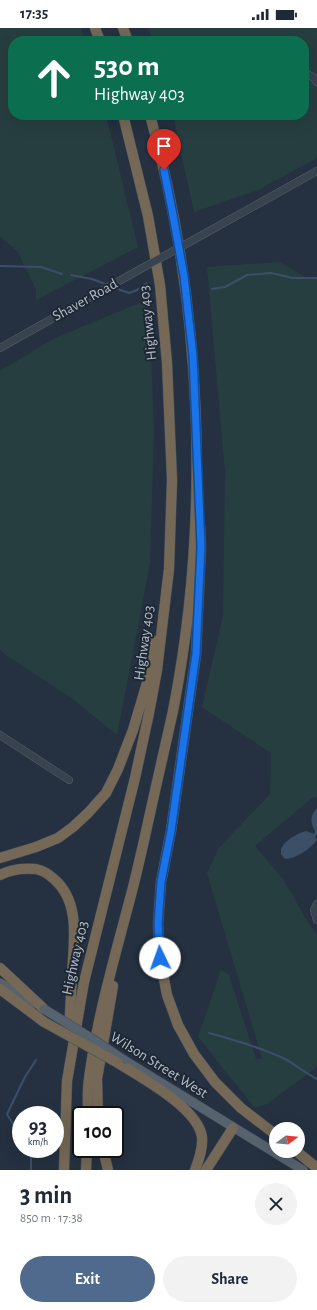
<!DOCTYPE html>
<html lang="en">
<head>
<meta charset="utf-8">
<style>
	body { margin:0; font-family:"Alegreya Sans",sans-serif; background:#f2f2f3; color:#1f2937; height:100vh; display:flex; flex-direction:column; font-size:15px; white-space:nowrap }
	* { box-sizing:border-box; margin:0 }
	p { font-size:13px; color:#747a83 }
	.icon { flex:none; width:22px; height:22px; fill:none; stroke:currentColor; stroke-width:2; stroke-linecap:round; stroke-linejoin:round }
	.map { position:relative; height:1142px; overflow:hidden }
	.sheet { display:flex; flex-direction:column; background:#fff; flex:1 }
	.sheet>* { flex:none }
	.guide { position:absolute; left:8px; top:8px; width:301px; height:84px; border-radius:16px; box-shadow:0 4px 16px #0002; background:#0b6e4f; color:#fff; overflow:hidden }
	.needle { width:26px; rotate:74deg }
	.controls { position:absolute; left:269px; top:1094px; display:grid; gap:8px }
	.controls a { display:grid; place-items:center; width:36px; height:36px; border-radius:50%; background:#fff; box-shadow:0 4px 16px #0002; font-size:20px }
	.speed { position:absolute; left:12px; top:1078px; display:flex; gap:8px; font-size:20px; font-weight:700; text-align:center }
	.speed>* { display:grid; place-content:center; width:52px; height:52px; border-radius:50%; background:#fff; box-shadow:0 4px 16px #0002; line-height:1 }
	.speed small { font-size:10px; font-weight:400 }
	.speed .limit { border:2px solid #111; border-radius:6px; background:#fff; color:#111 }
	.pin { position:absolute; display:grid; place-items:center; width:34px; height:34px; color:#fff; margin:-41px -17px; border-radius:50% 50% 50% 0; rotate:-45deg; box-shadow:0 0 4px #0007 }
	.pin .icon { rotate:45deg }
	.me { position:absolute; width:44px; margin:-22px; rotate:357deg; stroke-linejoin:round; filter:drop-shadow(0 0 3px #0008) }
	.turn { display:flex; align-items:center; gap:14px; height:84px; padding:0 20px; font-size:18px }
	.turn .icon { width:52px; height:52px; stroke-width:2.5 }
	.turn b { display:block; font-size:28px; line-height:34px }
	.round { display:grid; place-items:center; flex:none; width:42px; height:42px; border-radius:21px; background:#f2f2f3 }
	.overview { display:flex; align-items:center; justify-content:space-between; height:68px; padding:0 20px }
	h1 { font-size:24px; font-weight:700; line-height:30px }
	.primary-button { display:flex; gap:8px; margin-top:auto; padding:8px 20px }
	.primary-button a { flex:1; height:46px; border-radius:24px; background:#506a8e; color:#fff; font-size:16px; font-weight:700; line-height:46px; text-align:center }
	.primary-button a+a { background:#f2f2f3; color:#1f2937 }
	.status { display:flex; justify-content:space-between; align-items:center; height:28px; padding:0 20px; background:#fff; direction:ltr }
	.status svg { height:11px; fill:currentColor }
	.map>svg:first-child { display:block }
	.green { fill:#273e41 }
	.water { fill:#3b4f69 }
	.lines { fill:none; stroke-linecap:round; stroke-linejoin:round }
	.stream { stroke:#3b4f69; stroke-width:2 }
	.minor-casing { stroke:#57616d; stroke-width:8 }
	.major-casing { stroke:#424c59; stroke-width:10 }
	.highway-casing { stroke:#444e5a; stroke-width:11 }
	.minor { stroke:#39434f; stroke-width:7 }
	.major { stroke:#57626f; stroke-width:9 }
	.highway { stroke:#756856; stroke-width:10 }
	.minor-bridge-casing { stroke:#57616d; stroke-width:8; stroke-linecap:butt }
	.major-bridge-casing { stroke:#424c59; stroke-width:10; stroke-linecap:butt }
	.highway-bridge-casing { stroke:#444e5a; stroke-width:11; stroke-linecap:butt }
	.minor-bridge { stroke:#39434f; stroke-width:7 }
	.major-bridge { stroke:#57626f; stroke-width:9 }
	.highway-bridge { stroke:#756856; stroke-width:10 }
	.route-casing { stroke:#114b97; stroke-width:10 }
	.route { stroke:#1a73e8; stroke-width:7 }
	.labels { text-anchor:middle; dominant-baseline:central; stroke-width:4; stroke-linejoin:round; paint-order:stroke }
	.street-label { font-size:15px; fill:#b5beca; stroke:#1e2835 }
</style>
</head>
<body>
<div class="status"><b>17:35</b><svg viewBox="0 0 49 12"><path d="M0 12V9h3v3zM5 12V6h3v6zM10 12V3h3v9zM15 12V0h3v12zM26 1h20v11H26zM47 4h2v5h-2z"/></svg></div>
<div class="map">
<svg width="317" height="1142" viewBox="0 0 317 1142">
	<rect width="100%" height="100%" fill="#253140"/>
	<g class="green">
		<polygon points="0,0 81,0 85,13 13,13 13,87 106,87 138,219 36,272 36,261 18,224 0,208"/>
		<polygon points="148,0 317,0 317,130 260,161 194,184 173,87 304,87 304,13 153,13"/>
		<polygon points="279,234 309,251 317,250 317,769 312,770 255,818 283,851 306,891 317,907 317,1039 267,1076 255,1080 198,1009 221,942 229,947 256,1031 262,1030 207,845 219,820 270,766 271,725 202,679 223,588 225,444 207,239"/>
		<polygon points="149,271 154,402 150,535 117,707 70,669 6,627 0,621 0,343 53,311"/>
	</g>
	<path class="water" d="M 317,780 L 317,806 L 315,809 L 317,812 C 310,821 296,831 285,831 L 281,826 L 281,821 C 285,812 296,806 306,803 L 314,806 L 315,803 C 310,794 310,787 317,780 Z"/>
	<g class="lines">
		<g class="stream">
			<polyline points="0,238 41,239 62,246"/>
			<polyline points="71,247 92,251 108,257"/>
			<polyline points="112,259 129,265 137,262 147,255"/>
			<polyline points="212,261 225,259 247,247 271,245 293,250 317,250"/>
			<path d="M 209,1005 C 235,1012 259,1019 283,1030 C 295,1036 305,1045 317,1051"/>
			<polyline points="21,1109 7,1086 25,1049 36,1032"/>
			<polyline points="28,1121 31,1126 31,1142"/>
		</g>
		<g class="minor-casing">
			<g id="minor">
				<polyline points="304,44 314,50 317,54"/>
				<polyline points="204,206 317,143"/>
				<polyline points="0,320 128,248"/>
				<polyline points="0,707 69,752"/>
				<polyline points="317,876 314,882 317,892"/>
			</g>
		</g>
		<g class="major-casing">
			<g id="major">
				<polyline points="0,955 34,975"/>
				<polyline points="124,1032 303,1142"/>
			</g>
		</g>
		<g class="highway-casing">
			<g id="highway">
				<polyline points="95,0 100,13"/>
				<polyline points="123,0 128,13"/>
				<polyline points="200,498 201,519 196,626 171,803 161,854 158,896 160,930 167,967 178,997 194,1026 215,1054 241,1080 276,1107"/>
				<polyline points="0,830 36,819 58,810 73,799 88,785 106,765 118,741 133,702 149,648 154,613"/>
				<path d="M 0,847 C 11,841 23,840 36,841 C 44,843 47,845 54,851 C 82,875 73,917 72,949 C 71,968 70,986 69,1004"/>
				<polyline points="0,940 44,981"/>
				<polyline points="0,961 44,994"/>
				<path d="M 118,1035 C 142,1050 198,1080 202,1109 C 203,1120 199,1132 195,1142"/>
				<path d="M 88,1087 C 88,1075 87,1063 89,1051 C 97,989 115,928 131,867 C 140,833 147,798 155,763 C 161,736 167,710 173,683 C 211,489 203,278 150,87"/>
				<polyline points="98,1087 97,1051 113,958"/>
				<polyline points="103,1121 108,1142"/>
				<polyline points="296,1123 317,1140"/>
				<polyline points="64,1142 67,1053 84,954 135,750 149,685 157,642 169,541 172,452 167,335 160,257 148,188 123,87"/>
				<polyline points="86,1142 87,1121"/>
				<polyline points="206,1142 233,1100"/>
			</g>
		</g>
		<use href="#minor" class="minor"/>
		<use href="#major" class="major"/>
		<use href="#highway" class="highway"/>
		<g class="minor-bridge-casing">
			<polyline id="minor-bridge" points="128,248 204,206"/>
		</g>
		<g class="major-bridge-casing">
			<polyline id="major-bridge" points="44,981 91,1010 124,1032"/>
		</g>
		<g class="highway-bridge-casing">
			<polyline id="highway-bridge" points="44,994 118,1035"/>
		</g>
		<use href="#minor-bridge" class="minor-bridge"/>
		<use href="#major-bridge" class="major-bridge"/>
		<use href="#highway-bridge" class="highway-bridge"/>
	</g>
	<g class="lines">
		<g class="route-casing">
			<polyline id="route" points="160,930 158,896 161,854 171,803 196,626 201,519 193,328 184,248 172,182 164,142"/>
		</g>
		<use href="#route" class="route"/>
	</g>
	<g class="labels">
		<g class="street-label">
			<text transform="translate(85 272) rotate(-29)">Shaver Road</text>
			<text transform="translate(148 295) rotate(-96)">Highway 403</text>
			<text transform="translate(144 615) rotate(-82)">Highway 403</text>
			<text transform="translate(75 930) rotate(-77)">Highway 403</text>
			<text transform="translate(159 1037) rotate(32)">Wilson Street West</text>
		</g>
	</g>
</svg>
<div class="controls">
<a><svg class="needle" viewBox="-14 -14 28 28"><path d="M0-13l5 13h-10z" fill="#e53935"/><path d="M0 13l5-13h-10z" fill="#747a83"/></svg></a>
</div>
<div class="speed"><div>93<small>km/h</small></div><div class="limit">100</div></div>
<div class="pin" style="left:164px;top:142px;background:#d93025"><svg class="icon" aria-label="arrive" viewBox="0 0 24 24"><path d="M6 21V4h12l-3 4 3 4H6"/></svg></div>
<svg class="me" style="left:160px;top:930px" viewBox="-20 -20 40 40"><circle r="19" fill="#fff"/><path d="M0-13L10 11 0 6-10 11z" fill="#1a73e8"/></svg>
<div class="guide">
<div class="turn"><svg class="icon" aria-label="ahead" viewBox="0 0 24 24"><path d="M12 20V5M6 11l6-6 6 6"/></svg><div><b>530 m</b>Highway 403</div></div>
</div>
</div>
<section class="sheet">
<div class="overview"><div><h1>3 min</h1><p>850 m · 17:38</p></div><a class="round"><svg class="icon" aria-label="close" viewBox="0 0 24 24"><path d="M6 6l12 12M18 6L6 18"/></svg></a></div>
<div class="primary-button"><a>Exit</a><a>Share</a></div>
</section>
</body>
</html>
